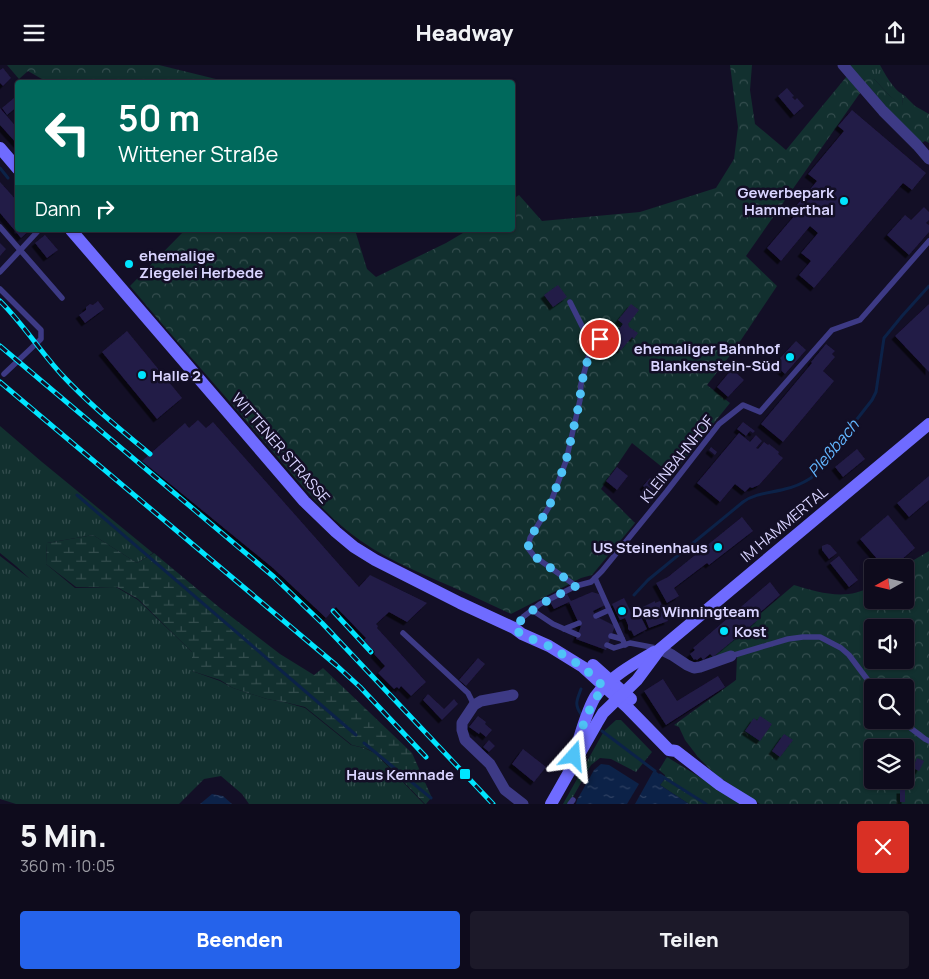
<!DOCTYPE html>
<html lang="de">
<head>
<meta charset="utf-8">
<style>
	body { margin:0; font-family:Manrope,sans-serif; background:#1c1929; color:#f1f3f6; height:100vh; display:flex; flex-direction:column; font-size:19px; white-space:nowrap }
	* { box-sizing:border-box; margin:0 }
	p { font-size:16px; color:#9b9ba3 }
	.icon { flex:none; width:28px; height:28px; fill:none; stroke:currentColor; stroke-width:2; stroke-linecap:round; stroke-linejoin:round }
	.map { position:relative; height:739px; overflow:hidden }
	.panel { display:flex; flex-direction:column; background:#0e0b1c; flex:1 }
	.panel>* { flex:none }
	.banner { position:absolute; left:15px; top:15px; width:500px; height:152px; border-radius:5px; box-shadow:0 1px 4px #0004,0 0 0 1px #2e2b3b; background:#00695c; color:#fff; overflow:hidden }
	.needle { width:32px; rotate:262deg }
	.fabs { position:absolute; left:864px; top:494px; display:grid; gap:10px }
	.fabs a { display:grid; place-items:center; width:50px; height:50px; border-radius:5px; background:#0e0b1c; box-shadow:0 1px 4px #0004,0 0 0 1px #2e2b3b; font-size:25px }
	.pin { position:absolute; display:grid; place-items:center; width:42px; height:42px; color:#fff; margin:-21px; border:2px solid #fff; border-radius:50%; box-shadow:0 1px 5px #0007 }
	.me { position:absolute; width:55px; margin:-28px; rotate:18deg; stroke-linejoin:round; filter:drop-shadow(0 0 4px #0008) }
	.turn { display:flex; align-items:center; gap:18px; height:105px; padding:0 20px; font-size:22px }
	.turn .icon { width:65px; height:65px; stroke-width:2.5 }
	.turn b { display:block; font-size:35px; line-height:42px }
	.then { display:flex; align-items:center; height:48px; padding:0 20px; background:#0003; gap:10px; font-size:19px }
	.round { display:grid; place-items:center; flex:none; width:52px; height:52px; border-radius:5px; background:#1c1929 }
	.summary { display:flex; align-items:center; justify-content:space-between; height:85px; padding:0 20px }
	h1 { font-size:30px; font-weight:800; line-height:38px }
	.action { display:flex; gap:10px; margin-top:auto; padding:10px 20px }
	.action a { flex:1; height:58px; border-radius:5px; background:#2563eb; color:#fff; font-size:20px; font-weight:800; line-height:58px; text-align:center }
	.action a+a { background:#1c1929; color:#f1f3f6 }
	header { display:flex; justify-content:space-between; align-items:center; height:65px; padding:0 20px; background:#0e0b1c; font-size:22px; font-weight:800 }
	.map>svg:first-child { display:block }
	.grass { fill:url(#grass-tufts) }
	.forest { fill:url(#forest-crowns); fill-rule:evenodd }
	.wetland { fill:url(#wetland-marsh) }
	.water { fill:url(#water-ripples) }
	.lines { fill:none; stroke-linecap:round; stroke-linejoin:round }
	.stream { stroke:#0c2248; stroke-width:3 }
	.building { fill:#241b47; filter:url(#shadow) }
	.lane { stroke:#3d3a85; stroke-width:5.5 }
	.street { stroke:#3d3a85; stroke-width:11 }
	.secondary { stroke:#6f6bff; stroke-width:12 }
	.rail-casing { stroke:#00e5ff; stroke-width:5 }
	.rail { stroke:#130f26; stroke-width:3; stroke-dasharray:9; stroke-linecap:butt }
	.route { stroke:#4fc3f7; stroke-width:9; stroke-dasharray:0 16.2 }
	.poi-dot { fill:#00e5ff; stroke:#130f26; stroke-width:2 }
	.labels { text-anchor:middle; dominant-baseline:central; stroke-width:5; stroke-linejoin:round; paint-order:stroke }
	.poi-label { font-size:15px; font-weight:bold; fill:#d9d4ff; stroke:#130f26; text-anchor:end }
	.street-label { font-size:15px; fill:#d9d4ff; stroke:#130f26 }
	.water-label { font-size:16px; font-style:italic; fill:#62b6ff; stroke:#130f26 }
</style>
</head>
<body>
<header><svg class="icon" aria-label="menu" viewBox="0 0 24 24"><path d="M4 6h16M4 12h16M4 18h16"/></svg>Headway<svg class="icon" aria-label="share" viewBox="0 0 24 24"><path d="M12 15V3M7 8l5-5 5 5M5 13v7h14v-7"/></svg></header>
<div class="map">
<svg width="929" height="739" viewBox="0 0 929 739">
	<defs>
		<pattern id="grass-tufts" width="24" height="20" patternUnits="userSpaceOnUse" patternTransform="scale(1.25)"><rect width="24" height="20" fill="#12302f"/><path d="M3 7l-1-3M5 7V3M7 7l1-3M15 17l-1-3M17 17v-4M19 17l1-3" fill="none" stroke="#344d4e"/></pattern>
		<pattern id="forest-crowns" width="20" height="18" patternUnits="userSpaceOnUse" patternTransform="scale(1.25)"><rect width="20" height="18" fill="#12302f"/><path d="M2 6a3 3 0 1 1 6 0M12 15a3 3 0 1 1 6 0" fill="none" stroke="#344d4e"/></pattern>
		<pattern id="wetland-marsh" width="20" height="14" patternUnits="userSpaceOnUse" patternTransform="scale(1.25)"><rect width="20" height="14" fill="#12302f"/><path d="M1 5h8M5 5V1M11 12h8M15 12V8" fill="none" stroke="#344d4e"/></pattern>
		<pattern id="water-ripples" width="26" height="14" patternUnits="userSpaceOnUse" patternTransform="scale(1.25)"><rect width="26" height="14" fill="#0c2248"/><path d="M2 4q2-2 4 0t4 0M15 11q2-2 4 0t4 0" fill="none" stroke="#2f4163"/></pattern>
		<filter id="shadow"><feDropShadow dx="-3.5" dy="3.5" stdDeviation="0" flood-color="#0009"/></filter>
	</defs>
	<rect width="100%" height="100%" fill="#130f26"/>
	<g class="grass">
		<path d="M 848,0 L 880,0 C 885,9 891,20 899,27 C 901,28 904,30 906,32 L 902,34 L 903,39 L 901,41 L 889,30 L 874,14 L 862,14 Z"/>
		<polygon points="0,361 42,397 153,488 137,498 93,470 47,478 46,499 75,523 116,522 138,535 192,587 192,606 220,616 233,623 267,634 284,637 305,643 351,680 364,683 375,688 424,739 249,739 242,729 221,711 204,714 179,739 16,739 0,734 0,491 30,514 16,501 0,488"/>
		<polygon points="616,655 621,655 652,687 636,707 611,694 600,693 591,700 569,739 563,739 604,666"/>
	</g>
	<g class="forest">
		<polygon points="7,0 159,0 224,16 225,17 47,17 28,6 19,14"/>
		<path d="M 730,0 L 752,0 L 750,25 L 755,59 L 786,85 L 847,11 L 860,28 L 746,191 L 777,221 L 735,284 L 707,320 L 730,338 L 672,410 L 632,378 L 601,424 L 635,458 L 592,510 L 581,513 L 511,549 C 496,542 481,535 466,528 C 430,512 393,498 361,476 C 324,451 291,407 261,373 C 217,322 173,272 130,221 L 185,165 L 355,165 L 367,204 L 376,212 L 446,178 L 468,165 L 512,165 L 513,134 L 519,130 L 542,156 L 640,147 L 716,123 L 734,94 L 738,62 Z"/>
		<polygon points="862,14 874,14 889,30 901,40 903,39 902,34 906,32 915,41 929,49 929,78 925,76 920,79 902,60"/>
		<path d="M 929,486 L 929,739 L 760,739 L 716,710 L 698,692 L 685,675 L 679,662 L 674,660 L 736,615 L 737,591 L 702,598 L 794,520 C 820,528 847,536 872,521 L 872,535 L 905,535 L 905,502 L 902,502 ZM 872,562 L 905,562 L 905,595 L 872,595 ZM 872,622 L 905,622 L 905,655 L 872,655 ZM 872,682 L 905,682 L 905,715 L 872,715 Z"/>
		<polygon points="667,692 737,735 742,739 689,739 660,720 664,715 665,710 659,705"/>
	</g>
	<polygon class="wetland" points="93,470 137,498 154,488 220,543 280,589 314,610 323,603 412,688 432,733 431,733 426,739 425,739 376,688 365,683 352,680 305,642 284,637 267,634 233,623 220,615 192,606 192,587 138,534 117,522 76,522 46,499 47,478"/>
	<g class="water">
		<polygon points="601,699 609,700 639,719 627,739 576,739 577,735 594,705"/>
		<polygon points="654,705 663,712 664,715 660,720 689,739 635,739"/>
		<polygon points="212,729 223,731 232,739 200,739"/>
	</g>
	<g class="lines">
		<g class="stream">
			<polyline points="0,103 8,113"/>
			<polyline points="77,430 356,670"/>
			<path d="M 634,530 L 648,515 L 743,437 C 755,428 771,428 785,424 C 795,422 803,418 811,413 L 872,335 L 876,327 L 884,273 L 902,251 L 929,221"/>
			<path d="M 581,649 C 574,639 577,635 581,624"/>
			<polyline points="602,666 655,706"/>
			<polyline points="364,678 431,733"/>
			<polyline points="660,710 706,739"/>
		</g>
	</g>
	<g class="building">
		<polygon points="3,3 11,13 3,21 0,18 0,5"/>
		<polygon points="787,23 794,31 792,32 795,35 797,33 804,41 794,50 778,31"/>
		<polygon points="14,33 18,37 18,41 7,50 2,43"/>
		<polygon points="0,43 18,64 18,80 0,60"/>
		<polygon points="852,45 926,108 912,125 903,118 814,223 799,210 811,196 801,188 818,168 810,161 781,196 767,183 795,150 791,147 817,116 808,109 844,66 838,61"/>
		<polygon points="0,117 18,137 18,165 30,165 21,173 0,148"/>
		<polygon points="924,142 929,147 929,155 926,158 929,160 929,167 909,190 887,170 905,150 911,155"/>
		<polygon points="45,170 58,185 47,193 35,178"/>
		<polygon points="0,178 6,184 0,191"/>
		<polygon points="558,220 567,232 553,242 544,230"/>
		<polygon points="98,236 104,244 85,258 79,250 86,245 86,242 90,239 93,240"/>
		<polygon points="631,239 639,245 628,259 629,262 638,268 634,274 632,272 621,285 619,284 619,285 615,283 616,281 608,275 614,269 615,270 623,259 618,255"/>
		<polygon points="929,239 929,307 895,271"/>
		<polygon points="127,266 182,333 157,354 102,287"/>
		<polygon points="796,276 806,285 785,309 776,301 781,295 780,293 782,291"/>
		<polygon points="826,279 835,286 832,289 835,292 823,306 834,316 783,377 761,359 812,298 811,297"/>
		<polygon points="732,304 744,315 728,332 717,322"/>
		<polygon points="198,355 206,363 213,357 359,522 370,510 427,538 407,557 389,547 376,559 378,561 377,563 388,575 426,617 411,631 401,621 399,624 397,622 394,624 378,608 385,601 374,589 375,587 364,575 366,573 336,542 326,553 273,503 142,396 185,358 189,363"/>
		<polygon points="743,357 755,366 753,368 750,366 746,371 737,364"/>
		<polygon points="739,368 750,377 756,370 762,376 756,383 758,384 764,377 768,380 769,379 779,387 778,389 783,393 759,420 752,423 750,422 745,427 735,419 720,437 697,418"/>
		<polygon points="711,382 717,387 715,390 709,385"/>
		<polygon points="857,384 865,394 843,412 835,402"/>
		<polygon points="617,402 628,411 617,425 606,416"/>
		<polygon points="929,411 929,435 909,452 897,438"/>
		<polygon points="650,413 658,419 650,428 643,421"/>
		<polygon points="888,450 915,483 893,502 884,502 860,474"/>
		<polygon points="742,452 753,466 709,500 707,498 674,523 679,531 667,538 656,518 668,512"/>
		<polygon points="827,479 830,480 837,488 829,494 822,485 822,481"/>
		<polygon points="839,491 858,515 849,522 830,498"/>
		<polygon points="872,512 872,521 871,522 867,515"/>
		<polygon points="770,517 780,530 757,550 759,554 713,592 710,589 703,595 701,592 697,595 695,594 694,595 690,589 695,585 693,583"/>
		<polygon points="592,527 599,529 605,540 593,546 597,554 599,553 615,561 606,585 576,574 581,561 580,561 569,537 554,544 550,537 567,529 571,536"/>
		<polygon points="624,533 632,549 638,546 647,564 634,571 631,565 630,566 628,564 628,560 625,553 620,555 612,539"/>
		<polygon points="655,536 655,538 660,536 668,556 649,563 641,543"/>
		<polygon points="478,593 485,599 466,621 459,615"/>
		<polygon points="718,611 725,622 666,660 644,626 663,614 677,636"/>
		<polygon points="428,629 444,644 454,634 458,639 442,655 423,635"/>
		<polygon points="478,651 486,657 485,659 492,665 486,672 480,667 479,669 469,662"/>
		<polygon points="760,651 772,659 760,676 745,666 754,653 757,656"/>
		<polygon points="784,669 793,675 780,692 772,686"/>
		<polygon points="489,675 495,681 489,687 483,682"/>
		<polygon points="523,684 546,702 534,717 512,699"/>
		<polygon points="917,693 924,696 919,706 913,703"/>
		<rect x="900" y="725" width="5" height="12"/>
	</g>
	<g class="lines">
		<g class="lane">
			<polyline points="0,162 62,233"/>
			<polyline points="0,207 39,165"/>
			<polyline points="0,224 41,265 41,274 4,309"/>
			<polyline points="570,237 585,267 590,286"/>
			<polyline points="595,513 625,580"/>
			<polyline points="576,521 534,491 528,483 530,473 549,442 566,396 580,335 581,319 590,286 610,262"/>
			<polyline points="532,545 553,559 578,570"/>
			<polyline points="596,551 609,545"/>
			<polyline points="514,563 523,552 540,539 576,521 591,517 602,506 667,426 719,359 743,340 760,347 832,265 860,255 929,176"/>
			<polyline points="564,564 579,558"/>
			<polyline points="403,568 468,628 474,640"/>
			<polyline points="611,571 622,574"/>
			<polyline points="607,580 614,583 630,578 656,583"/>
			<polyline points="731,591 788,574 803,572 820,572 841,583 849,590 873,622"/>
			<polyline points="900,655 925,674 929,676"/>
			<polyline points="570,739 573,735"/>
		</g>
		<g class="street">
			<polyline points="843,0 883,46 917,80 929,94"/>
			<polyline points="660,584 672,590 687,600 694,603 700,602 731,591"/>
			<polyline points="513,630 481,636 474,640 462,658 462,665 465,675 490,699 505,725 523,739"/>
		</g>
		<g class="secondary">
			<polyline points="0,83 18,104"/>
			<polyline points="71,165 304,436 336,467 354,482 375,495 460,538 514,563 522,569 549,581 583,602 627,642 669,685 676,686 720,720 751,739"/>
			<polyline points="593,600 631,634"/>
			<path d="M 576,684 C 580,670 588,644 595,632 C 608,613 635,598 654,587"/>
			<polyline points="551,739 597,658 603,648 637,615 660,584 929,359"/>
		</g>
		<g class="rail-casing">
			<g id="rail">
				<path d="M 0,236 C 23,259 40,286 62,310 C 89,339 120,364 150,389"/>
				<polyline points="0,281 274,512 322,558 493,739"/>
				<polyline points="0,317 336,600 360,622 426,692"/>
				<polyline points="333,546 371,587"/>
			</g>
		</g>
		<use href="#rail" class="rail"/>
	</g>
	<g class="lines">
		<path class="route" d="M 574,691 C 580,667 588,641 604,622 L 583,602 L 549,581 L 522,570 L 514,563 C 533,541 550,534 576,521 L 534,491 L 528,483 L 530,473 L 549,442 L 566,396 L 580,335 L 581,320 L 590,286 L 600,274"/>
	</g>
	<g class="poi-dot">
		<circle cx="844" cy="136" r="5"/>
		<circle cx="129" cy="199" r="5"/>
		<circle cx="790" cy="292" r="5"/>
		<circle cx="142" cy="310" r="5"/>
		<circle cx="718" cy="482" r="5"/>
		<circle cx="622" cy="546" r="5"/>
		<circle cx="724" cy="566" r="5"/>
		<rect x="459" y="703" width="12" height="12" rx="2.5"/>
	</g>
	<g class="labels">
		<g class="poi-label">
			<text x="834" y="127">Gewerbepark<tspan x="834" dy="17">Hammerthal</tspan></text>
			<text x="139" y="190" text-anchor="start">ehemalige<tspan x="139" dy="17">Ziegelei Herbede</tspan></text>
			<text x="780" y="283">ehemaliger Bahnhof<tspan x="780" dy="17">Blankenstein-Süd</tspan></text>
			<text x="152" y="310" text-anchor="start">Halle 2</text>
			<text x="708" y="482">US Steinenhaus</text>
			<text x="632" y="546" text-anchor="start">Das Winningteam</text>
			<text x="734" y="566" text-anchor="start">Kost</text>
			<text x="454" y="709">Haus Kemnade</text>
		</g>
		<g class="street-label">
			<text transform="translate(281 383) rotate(49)">WITTENER STRASSE</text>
			<text transform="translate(677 394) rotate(-51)">KLEINBAHNHOF</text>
			<text transform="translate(784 459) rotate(-40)">IM HAMMERTAL</text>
		</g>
		<g class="water-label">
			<text transform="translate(833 383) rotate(-50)">Pleßbach</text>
		</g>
	</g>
</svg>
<div class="fabs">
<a><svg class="needle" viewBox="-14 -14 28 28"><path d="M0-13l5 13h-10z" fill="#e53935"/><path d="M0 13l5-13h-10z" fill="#9b9ba3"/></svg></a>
<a><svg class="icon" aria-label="sound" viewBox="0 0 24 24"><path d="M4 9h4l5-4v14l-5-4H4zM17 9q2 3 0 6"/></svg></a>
<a><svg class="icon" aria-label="search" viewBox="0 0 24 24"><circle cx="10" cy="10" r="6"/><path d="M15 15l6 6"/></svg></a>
<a><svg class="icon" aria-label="layers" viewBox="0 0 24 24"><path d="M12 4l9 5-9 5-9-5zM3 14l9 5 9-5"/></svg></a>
</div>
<div class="pin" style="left:600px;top:274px;background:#d93025"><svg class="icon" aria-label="arrive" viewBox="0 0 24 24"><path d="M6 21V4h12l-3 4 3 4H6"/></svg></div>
<svg class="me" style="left:574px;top:691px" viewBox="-20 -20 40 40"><path d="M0-17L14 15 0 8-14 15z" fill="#4fc3f7" stroke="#fff" stroke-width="4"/></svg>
<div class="banner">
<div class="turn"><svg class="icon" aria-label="left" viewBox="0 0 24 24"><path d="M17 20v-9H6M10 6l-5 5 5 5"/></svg><div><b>50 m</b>Wittener Straße</div></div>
<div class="then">Dann<svg class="icon" aria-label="right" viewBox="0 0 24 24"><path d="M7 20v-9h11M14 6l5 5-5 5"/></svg></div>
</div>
</div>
<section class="panel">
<div class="summary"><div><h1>5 Min.</h1><p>360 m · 10:05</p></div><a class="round" style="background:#d93025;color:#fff"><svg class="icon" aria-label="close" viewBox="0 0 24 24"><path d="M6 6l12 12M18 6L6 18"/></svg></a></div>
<div class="action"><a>Beenden</a><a>Teilen</a></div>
</section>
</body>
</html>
